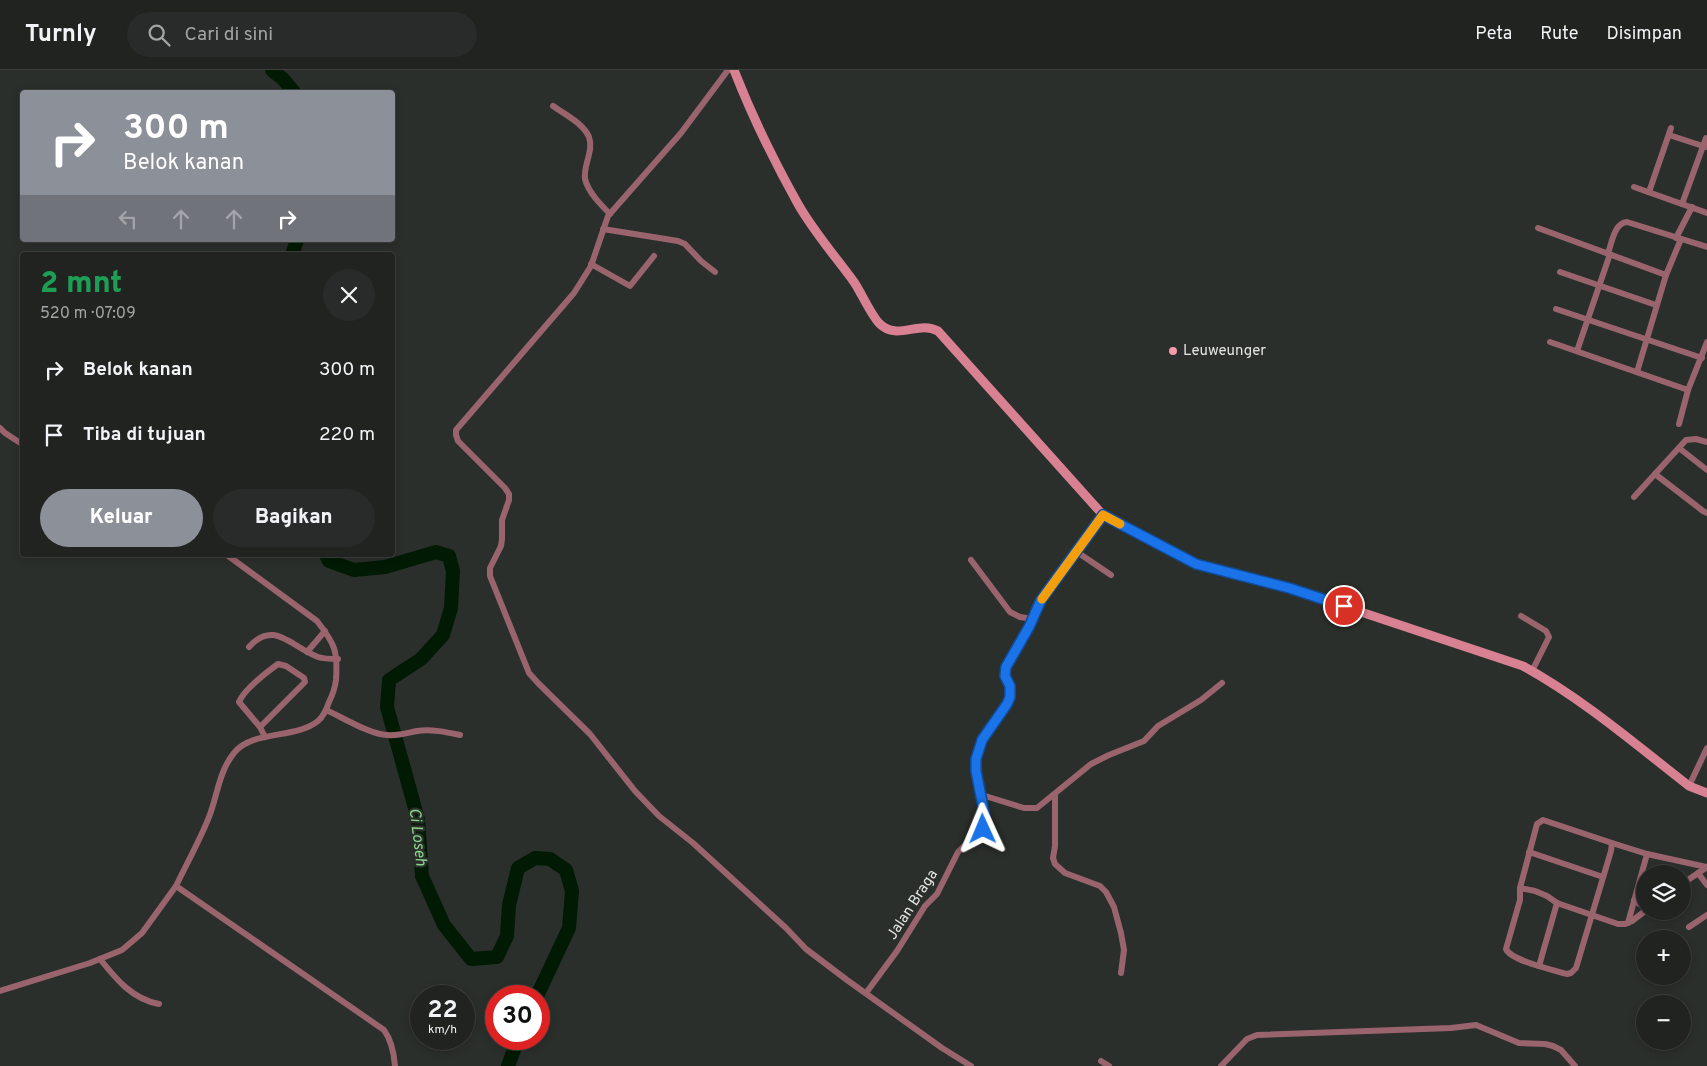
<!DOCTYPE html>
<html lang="id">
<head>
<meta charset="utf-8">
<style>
	body { margin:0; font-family:Overpass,sans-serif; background:#282b29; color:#f1f3f6; height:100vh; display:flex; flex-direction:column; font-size:19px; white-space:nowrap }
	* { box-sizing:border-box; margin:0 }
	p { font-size:16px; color:#a2a4a5 }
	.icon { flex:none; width:28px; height:28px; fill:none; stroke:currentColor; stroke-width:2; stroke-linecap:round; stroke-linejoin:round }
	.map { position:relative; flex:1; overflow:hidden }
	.details { position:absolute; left:20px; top:182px; width:375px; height:305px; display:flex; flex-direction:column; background:#202320; border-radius:5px; box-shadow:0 2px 8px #0003,0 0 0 1px #3d403e }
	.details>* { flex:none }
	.hud { position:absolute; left:20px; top:20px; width:375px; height:152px; border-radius:5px; box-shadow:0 2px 8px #0003,0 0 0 1px #3d403e; background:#8c9099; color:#fff; overflow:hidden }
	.buttons { position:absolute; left:1636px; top:795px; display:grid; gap:10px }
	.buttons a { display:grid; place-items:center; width:55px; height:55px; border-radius:50%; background:#202320; box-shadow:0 2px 8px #0003,0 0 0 1px #3d403e; font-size:25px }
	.speed { position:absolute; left:410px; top:915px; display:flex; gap:10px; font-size:25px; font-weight:700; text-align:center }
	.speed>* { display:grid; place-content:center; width:65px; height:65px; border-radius:50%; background:#202320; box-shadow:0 2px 8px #0003,0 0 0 1px #3d403e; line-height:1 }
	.speed small { font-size:12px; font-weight:400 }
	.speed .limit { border:8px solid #d22; background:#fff; color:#111 }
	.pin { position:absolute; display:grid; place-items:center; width:42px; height:42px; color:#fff; margin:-21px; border:2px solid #fff; border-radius:50%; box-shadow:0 1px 5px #0007 }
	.me { position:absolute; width:55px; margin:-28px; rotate:359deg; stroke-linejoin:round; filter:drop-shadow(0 0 4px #0008) }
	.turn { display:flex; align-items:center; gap:18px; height:105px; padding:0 20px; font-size:22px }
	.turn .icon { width:65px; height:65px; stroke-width:2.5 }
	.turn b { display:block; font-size:35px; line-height:42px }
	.lanes { display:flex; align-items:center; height:48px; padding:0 20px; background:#0003; justify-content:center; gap:25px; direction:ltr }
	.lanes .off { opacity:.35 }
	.round { display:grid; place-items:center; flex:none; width:52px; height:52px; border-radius:26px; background:#282b29 }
	.overview { display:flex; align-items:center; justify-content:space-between; height:85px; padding:0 20px }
	h1 { font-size:30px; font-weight:800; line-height:38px; color:#1e9e55 }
	.button { display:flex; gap:10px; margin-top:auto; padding:10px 20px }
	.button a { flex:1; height:58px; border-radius:30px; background:#8c9099; color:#fff; font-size:20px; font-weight:800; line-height:58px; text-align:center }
	.button a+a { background:#282b29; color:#f1f3f6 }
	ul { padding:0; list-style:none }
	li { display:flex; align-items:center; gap:15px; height:65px; padding:0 20px }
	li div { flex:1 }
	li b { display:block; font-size:19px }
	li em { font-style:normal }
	header { display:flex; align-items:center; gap:30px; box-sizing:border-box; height:70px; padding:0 25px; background:#202320; border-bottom:1px solid #3d403e }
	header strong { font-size:24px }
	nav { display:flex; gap:28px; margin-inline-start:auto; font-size:18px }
	.search { width:350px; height:45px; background:#282b29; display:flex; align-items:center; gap:12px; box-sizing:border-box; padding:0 18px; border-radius:28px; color:#a2a4a5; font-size:19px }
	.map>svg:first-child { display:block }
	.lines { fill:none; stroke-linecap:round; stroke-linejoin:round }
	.river { stroke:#011a03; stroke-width:14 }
	.street { stroke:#9a646e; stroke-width:6 }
	.secondary { stroke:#d78192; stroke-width:9 }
	.route-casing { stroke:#114b97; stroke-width:12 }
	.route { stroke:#1a73e8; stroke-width:9 }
	.slow { stroke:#f59e0b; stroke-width:9 }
	.poi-dot { fill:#f39aab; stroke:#2b2f2b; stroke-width:2 }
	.labels { text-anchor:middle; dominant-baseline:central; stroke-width:4.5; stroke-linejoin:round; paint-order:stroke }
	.poi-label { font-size:15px; fill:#e3e5e3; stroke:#2b2f2b; text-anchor:start }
	.street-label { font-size:15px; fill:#e3e5e3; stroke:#2b2f2b }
	.water-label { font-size:16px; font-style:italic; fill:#8ad58b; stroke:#2b2f2b }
</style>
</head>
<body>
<header>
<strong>Turnly</strong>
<div class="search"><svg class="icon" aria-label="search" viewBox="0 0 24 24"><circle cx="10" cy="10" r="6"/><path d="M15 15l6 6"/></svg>Cari di sini</div>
<nav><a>Peta</a><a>Rute</a><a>Disimpan</a></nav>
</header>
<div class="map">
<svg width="1707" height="996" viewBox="0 0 1707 996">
	<rect width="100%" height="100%" fill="#2b2f2b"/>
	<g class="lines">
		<g class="river">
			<polyline points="272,0 283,9 294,22"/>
			<polyline points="292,185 297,170"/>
			<polyline points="326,485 329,491 354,500 385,497 436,482 449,486 453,501 451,538 443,565 421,589 389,610 387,637 418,749 422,806 444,855 471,889 497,887 507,866 509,835 518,798 535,788 550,789 566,800 572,821 569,858 537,926"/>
			<polyline points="508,996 518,969"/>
		</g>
		<g class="street">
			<polyline points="728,0 681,63 608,146 591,196 574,223 456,360 456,365 458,371 505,418 509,424 509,430 502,450 502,469 501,476 490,498 490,506 529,603 538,613 590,664 635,721 659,746 693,773 786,858 806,879 847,910 942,978 971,996"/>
			<path d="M 553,36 C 564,44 583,53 589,67 C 594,81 583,95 585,109 C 588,122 601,135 610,144"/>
			<polyline points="1669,65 1706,77"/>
			<polyline points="1634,117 1707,143"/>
			<polyline points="1649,122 1671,58"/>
			<polyline points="1682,134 1706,68"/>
			<polyline points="1538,158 1666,205 1681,169"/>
			<polyline points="603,159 678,171 685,174 701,191 715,202"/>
			<polyline points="1676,168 1692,137"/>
			<path d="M 1608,183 C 1612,173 1614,153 1627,152 L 1707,177"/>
			<polyline points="591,194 630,216 654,186"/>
			<polyline points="1560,202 1656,235"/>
			<polyline points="1556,239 1702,288"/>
			<polyline points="1550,272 1688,320 1707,272"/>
			<polyline points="1577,281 1610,184"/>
			<polyline points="1637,302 1666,205"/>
			<polyline points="1679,354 1688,320"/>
			<polyline points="0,358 5,363 22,374"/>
			<polyline points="1679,378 1707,400"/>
			<polyline points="1655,404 1703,441 1707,443"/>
			<polyline points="1634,427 1686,370 1696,369 1707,372"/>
			<polyline points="1077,482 1111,505"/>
			<polyline points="971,490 1010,542 1020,547 1033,549"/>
			<polyline points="1521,546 1546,561 1549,567 1532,601"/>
			<path d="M 249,577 C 274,549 291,577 318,587 C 324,589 331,589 338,589"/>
			<polyline points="307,582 325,561"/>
			<path d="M 326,640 C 342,647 371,665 387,665 C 398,666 407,663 417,661 C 432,659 446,662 460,665"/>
			<path d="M 260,657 L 305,612 L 304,608 L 286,596 L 278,594 C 267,602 244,620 239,632 L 260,657 L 265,667"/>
			<polyline points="1689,716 1707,678"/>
			<polyline points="1055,724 1055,776 1053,788 1055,794 1065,803 1100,816 1106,822 1114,837 1121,863 1124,880 1121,903"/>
			<polyline points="982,725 1024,738 1037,738 1091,694 1109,685 1144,671 1158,656 1201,630 1222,613"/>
			<polyline points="1529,782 1603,807"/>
			<polyline points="1698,803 1707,815"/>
			<polyline points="1682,814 1707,797"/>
			<path d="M 176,816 C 187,793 200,770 209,747 C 217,727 219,701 234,683 C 252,660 296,669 318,651 C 324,646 327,638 329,632 C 333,624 335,618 336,610 C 338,581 335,574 317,551 L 227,485"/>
			<polyline points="1520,818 1537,754 1543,750 1612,773"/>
			<polyline points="1634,830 1645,838"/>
			<path d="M 1645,841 L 1632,851 L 1625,854 L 1618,854 L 1557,833 L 1547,826 L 1535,821 L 1520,818 L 1520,830 L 1506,879 C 1511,891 1554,900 1567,904 L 1571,903 L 1576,898 L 1611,781 L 1612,773 L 1647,784 L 1707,797"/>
			<polyline points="1628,853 1647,784"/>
			<polyline points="1689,857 1707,845"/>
			<path d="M 100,889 C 116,909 132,929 159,934"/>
			<polyline points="1539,896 1557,833"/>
			<path d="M 0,921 L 90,893 L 122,880 L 142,863 L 176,816 L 384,960 C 392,971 394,983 395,996"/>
			<polyline points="866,923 897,881 925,836 937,824 958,782 965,775 980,764 983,759 985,747 976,701 976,689 982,670 1007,634 1010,627 1010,616 1005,606 1006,597 1029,557 1041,530 1103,445"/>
			<polyline points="1101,991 1109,996"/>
			<polyline points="1221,996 1247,969 1257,965 1451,958 1476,955 1519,973 1545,974 1553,976 1561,980 1575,996"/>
		</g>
		<path class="secondary" d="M 734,0 C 752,46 774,91 798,134 C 814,162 835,186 854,212 C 861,222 872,247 880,254 C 897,271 919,250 938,261 L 1103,445 L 1196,494 L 1289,518 L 1523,596 C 1583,629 1635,674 1689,716 L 1707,723"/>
	</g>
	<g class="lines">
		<g class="route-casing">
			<polyline id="route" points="983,759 985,747 976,701 976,689 982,670 1007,634 1010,627 1010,616 1005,606 1006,597 1029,557 1041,530 1103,445 1196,494 1289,518 1344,536"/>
		</g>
		<use href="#route" class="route"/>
		<polyline class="slow" points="1042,529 1103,445 1120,454"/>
	</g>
	<circle class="poi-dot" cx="1173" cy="281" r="5"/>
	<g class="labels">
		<g class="poi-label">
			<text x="1183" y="281">Leuweunger</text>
		</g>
		<g class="street-label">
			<text transform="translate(913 835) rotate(-57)">Jalan Braga</text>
		</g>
		<g class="water-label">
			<text transform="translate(417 767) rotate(83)">Ci Loseh</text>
		</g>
	</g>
</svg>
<div class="buttons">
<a><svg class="icon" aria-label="layers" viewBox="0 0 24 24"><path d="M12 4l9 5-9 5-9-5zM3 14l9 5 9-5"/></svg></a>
<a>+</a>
<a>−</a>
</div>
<div class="speed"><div>22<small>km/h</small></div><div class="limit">30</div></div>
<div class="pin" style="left:1344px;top:536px;background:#d93025"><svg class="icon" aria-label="arrive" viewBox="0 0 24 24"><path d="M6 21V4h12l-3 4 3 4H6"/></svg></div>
<svg class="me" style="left:983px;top:759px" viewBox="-20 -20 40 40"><path d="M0-17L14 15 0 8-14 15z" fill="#1a73e8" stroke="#fff" stroke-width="4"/></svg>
<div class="hud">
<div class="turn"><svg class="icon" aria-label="right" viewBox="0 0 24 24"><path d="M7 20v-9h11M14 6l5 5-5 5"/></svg><div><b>300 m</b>Belok kanan</div></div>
<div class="lanes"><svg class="icon off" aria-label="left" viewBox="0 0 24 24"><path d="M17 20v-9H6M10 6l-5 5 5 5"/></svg><svg class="icon off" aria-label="ahead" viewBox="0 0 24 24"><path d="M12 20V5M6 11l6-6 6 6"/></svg><svg class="icon off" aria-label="ahead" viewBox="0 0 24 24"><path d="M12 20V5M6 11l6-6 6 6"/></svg><svg class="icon" aria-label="right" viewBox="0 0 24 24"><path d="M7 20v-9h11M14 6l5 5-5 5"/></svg></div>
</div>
<section class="details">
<div class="overview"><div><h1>2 mnt</h1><p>520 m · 07:09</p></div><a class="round"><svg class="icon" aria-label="close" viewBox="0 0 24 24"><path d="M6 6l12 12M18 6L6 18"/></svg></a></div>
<ul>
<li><svg class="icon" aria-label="right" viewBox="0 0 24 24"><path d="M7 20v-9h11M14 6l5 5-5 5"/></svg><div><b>Belok kanan</b></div><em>300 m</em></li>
<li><svg class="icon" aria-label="arrive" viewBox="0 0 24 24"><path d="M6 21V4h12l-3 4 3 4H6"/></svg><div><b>Tiba di tujuan</b></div><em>220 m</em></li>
</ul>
<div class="button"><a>Keluar</a><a>Bagikan</a></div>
</section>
</div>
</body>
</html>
